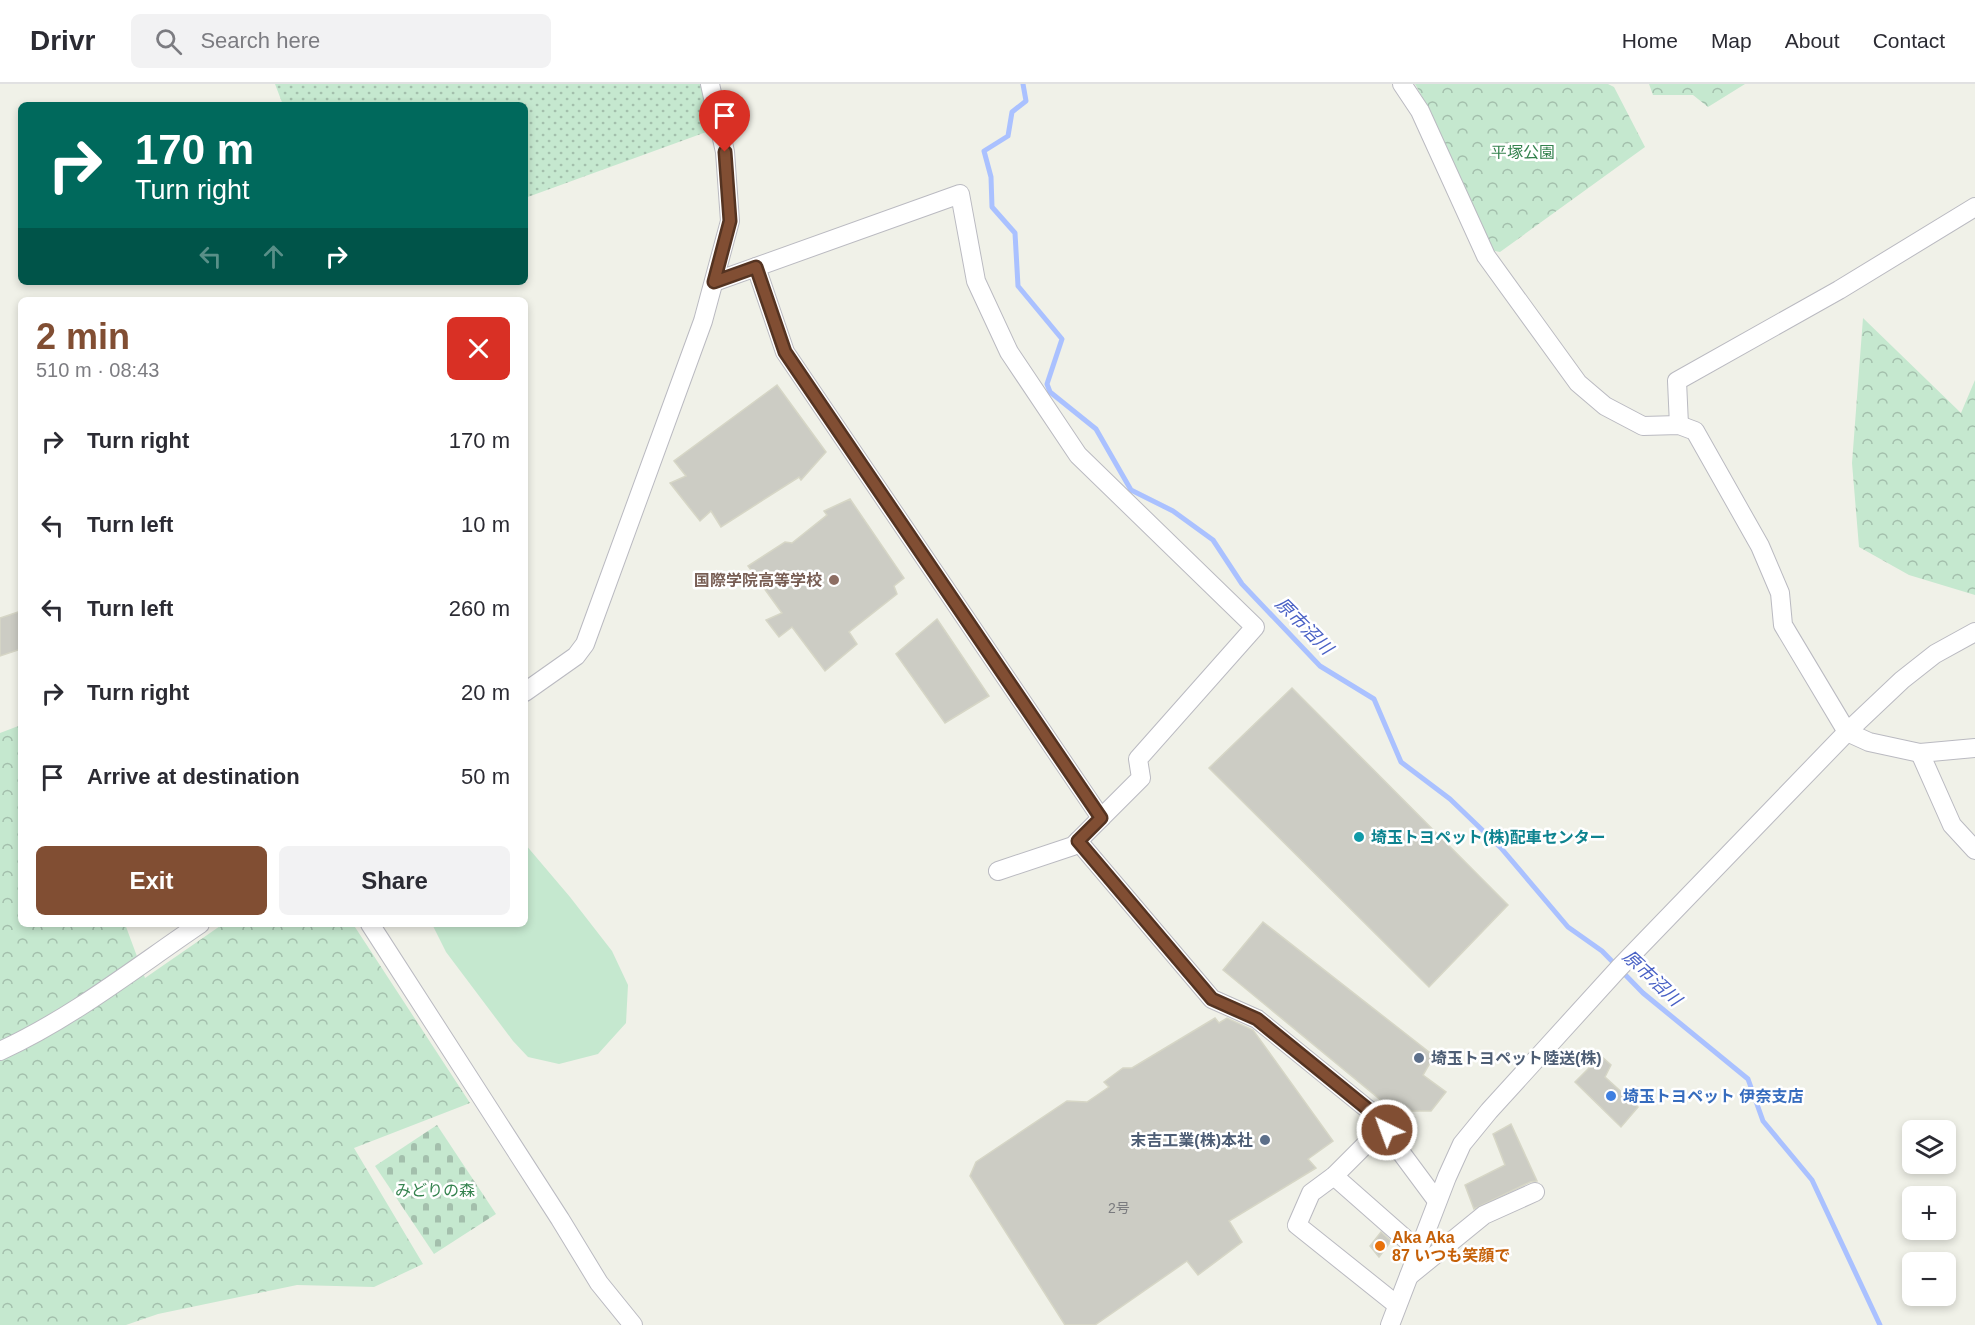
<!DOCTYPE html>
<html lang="en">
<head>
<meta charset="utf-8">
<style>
	body { margin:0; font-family:Arial,"Noto Sans JP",sans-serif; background:#f2f2f3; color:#2b2b33; height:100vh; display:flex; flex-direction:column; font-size:22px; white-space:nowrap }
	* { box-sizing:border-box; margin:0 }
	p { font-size:20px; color:#7c7c81 }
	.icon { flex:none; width:33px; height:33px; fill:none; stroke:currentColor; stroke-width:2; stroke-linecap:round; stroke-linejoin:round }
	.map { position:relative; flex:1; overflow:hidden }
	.drawer { position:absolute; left:18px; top:213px; width:510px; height:630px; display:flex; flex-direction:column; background:#fff; border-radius:9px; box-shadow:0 3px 9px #0003 }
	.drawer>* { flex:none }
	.hud { position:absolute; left:18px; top:18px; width:510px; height:183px; border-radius:9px; box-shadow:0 3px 9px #0003; background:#00695c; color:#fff; overflow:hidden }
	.fabs { position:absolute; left:1902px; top:1036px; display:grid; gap:12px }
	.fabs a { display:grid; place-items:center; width:54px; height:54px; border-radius:9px; background:#fff; box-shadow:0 3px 9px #0003; font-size:30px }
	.pin { position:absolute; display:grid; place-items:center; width:51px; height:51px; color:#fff; margin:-62px -26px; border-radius:50% 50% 50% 0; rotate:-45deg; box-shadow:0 0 6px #0007 }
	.pin .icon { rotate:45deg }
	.me { position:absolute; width:66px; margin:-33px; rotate:318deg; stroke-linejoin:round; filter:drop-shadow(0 0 4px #0008) }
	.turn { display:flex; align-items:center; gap:21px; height:126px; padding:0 18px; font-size:27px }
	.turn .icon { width:78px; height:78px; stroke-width:2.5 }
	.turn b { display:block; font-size:42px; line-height:51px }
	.lanes { display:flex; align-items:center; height:57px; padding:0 18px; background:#0003; justify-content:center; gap:30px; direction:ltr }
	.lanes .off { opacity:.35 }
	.round { display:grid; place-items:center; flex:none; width:63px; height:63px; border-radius:9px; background:#f2f2f3 }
	.headline { display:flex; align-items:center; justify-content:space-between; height:102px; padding:0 18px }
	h1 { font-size:36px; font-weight:600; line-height:45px; color:#814e33 }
	.button { display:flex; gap:12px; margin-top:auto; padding:12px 18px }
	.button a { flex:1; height:69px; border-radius:9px; background:#814e33; color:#fff; font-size:24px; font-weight:600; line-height:69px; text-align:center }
	.button a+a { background:#f2f2f3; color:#2b2b33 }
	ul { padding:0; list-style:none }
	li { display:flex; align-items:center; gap:18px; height:84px; padding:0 18px }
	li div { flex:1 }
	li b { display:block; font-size:22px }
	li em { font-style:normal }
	header { display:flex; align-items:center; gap:36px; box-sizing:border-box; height:84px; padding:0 30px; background:#fff; border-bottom:2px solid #e1e1e2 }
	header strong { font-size:28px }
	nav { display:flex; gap:33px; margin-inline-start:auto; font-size:21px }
	.search { width:420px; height:54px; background:#f2f2f3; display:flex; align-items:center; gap:15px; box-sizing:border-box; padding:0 21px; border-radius:9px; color:#7c7c81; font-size:22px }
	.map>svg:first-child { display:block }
	.grass { fill:url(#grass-dots) }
	.forest { fill:url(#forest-crowns) }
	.cemetery { fill:url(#cemetery-stones) }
	.garden { fill:#c5e8cf }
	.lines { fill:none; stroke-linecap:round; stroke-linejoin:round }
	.stream { stroke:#aac1ff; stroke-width:5 }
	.building { fill:#ccccc4; stroke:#d6d6c6; stroke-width:1.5 }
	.minor-casing { stroke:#babac1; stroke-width:20 }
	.minor { stroke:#fff; stroke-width:18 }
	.route-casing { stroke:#543321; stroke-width:15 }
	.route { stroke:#814e33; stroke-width:10 }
	.education-dot { fill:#8d6e63; stroke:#fff; stroke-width:2 }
	.culture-dot { fill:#0f9aa8; stroke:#fff; stroke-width:2 }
	.service-dot { fill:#5c6f8a; stroke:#fff; stroke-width:2 }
	.shop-dot { fill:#3f7fe0; stroke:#fff; stroke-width:2 }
	.food-dot { fill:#e8710a; stroke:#fff; stroke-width:2 }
	.labels { text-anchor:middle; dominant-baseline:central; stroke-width:5; stroke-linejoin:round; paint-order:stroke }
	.number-label { font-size:14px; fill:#7a7b7f }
	.park-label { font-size:16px; fill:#34824e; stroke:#fff }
	.education-label { font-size:16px; font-weight:bold; fill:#785e54; stroke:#fff; text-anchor:end }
	.culture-label { font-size:16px; font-weight:bold; fill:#0d838f; stroke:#fff; text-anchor:start }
	.service-label { font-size:16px; font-weight:bold; fill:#4e5e75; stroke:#fff; text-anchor:start }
	.shop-label { font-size:16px; font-weight:bold; fill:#366cbe; stroke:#fff; text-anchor:start }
	.food-label { font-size:16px; font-weight:bold; fill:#c56008; stroke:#fff; text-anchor:start }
	.water-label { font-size:18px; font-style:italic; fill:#4961c5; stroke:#fff }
</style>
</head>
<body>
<header>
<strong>Drivr</strong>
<div class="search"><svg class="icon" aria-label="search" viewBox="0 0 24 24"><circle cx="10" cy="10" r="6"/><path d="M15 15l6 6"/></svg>Search here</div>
<nav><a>Home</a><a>Map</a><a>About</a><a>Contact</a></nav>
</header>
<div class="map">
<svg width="1975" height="1241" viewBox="0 0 1975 1241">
	<defs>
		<pattern id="grass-dots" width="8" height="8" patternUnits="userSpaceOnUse" patternTransform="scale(1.5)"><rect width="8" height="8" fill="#c5e8cf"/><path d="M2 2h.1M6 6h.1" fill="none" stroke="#a3bfac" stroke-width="1.8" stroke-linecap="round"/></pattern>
		<pattern id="forest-crowns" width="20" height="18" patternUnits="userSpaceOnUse" patternTransform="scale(1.5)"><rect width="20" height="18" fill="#c5e8cf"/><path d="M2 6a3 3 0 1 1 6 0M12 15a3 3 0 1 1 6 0" fill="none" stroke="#a3bfac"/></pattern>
		<pattern id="cemetery-stones" width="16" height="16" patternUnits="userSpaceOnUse" patternTransform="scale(1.5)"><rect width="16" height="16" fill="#c5e8cf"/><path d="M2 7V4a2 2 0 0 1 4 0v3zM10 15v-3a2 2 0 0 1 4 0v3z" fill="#a3bfac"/></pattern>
	</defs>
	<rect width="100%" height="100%" fill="#f0f1e8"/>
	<polygon class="grass" points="275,0 707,0 720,43 525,114 525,21 283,21"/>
	<g class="forest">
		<polygon points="1415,0 1608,0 1614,3 1645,63 1500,168 1490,166 1428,23"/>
		<polygon points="1649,0 1745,0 1708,23 1693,11 1653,11"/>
		<polygon points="1863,234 1961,329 1975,296 1975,511 1909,491 1859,463 1852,379"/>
		<polygon points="21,641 21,840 125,840 145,894 223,840 353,840 470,1019 354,1064 423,1180 374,1203 297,1201 158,1230 126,1241 0,1241 0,649"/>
	</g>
	<polygon class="cemetery" points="437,1041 496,1130 434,1170 375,1082"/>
	<polygon class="garden" points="525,760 570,813 612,867 628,901 626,939 598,970 559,980 528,973 513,957 446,868 432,840 525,840"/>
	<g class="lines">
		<polyline class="stream" points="1023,0 1026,17 1012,28 1008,52 984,67 991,93 992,123 1015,149 1018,202 1062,255 1047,300 1050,308 1096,345 1131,406 1173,427 1213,456 1242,500 1320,582 1374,615 1401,678 1450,715 1501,764 1568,843 1602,867 1643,909 1748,995 1763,1037 1812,1096 1880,1241"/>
	</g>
	<g class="building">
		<polygon points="777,301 826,368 801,396 799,393 721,443 711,427 700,437 670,399 686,392 674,377"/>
		<polygon points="850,415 904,494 894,502 897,510 849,548 857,560 825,587 792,543 779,553 766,536 782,529 748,482 785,458 792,459 827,431 824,427"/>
		<polygon points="21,527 21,565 0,572 0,534"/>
		<polygon points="937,535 989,612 945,639 896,570"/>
		<polygon points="1292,604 1508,821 1429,903 1209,684"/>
		<polygon points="1263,838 1434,972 1423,991 1446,1008 1431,1027 1409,1027 1405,1036 1223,886"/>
		<polygon points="1215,934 1219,939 1227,934 1253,946 1333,1057 1308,1075 1316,1084 1229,1137 1242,1158 1198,1191 1187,1177 1095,1241 1065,1241 970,1092 976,1078 1067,1017 1087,1018 1109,1003 1104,998 1123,984 1132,984"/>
		<polygon points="1601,972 1611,981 1605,993 1638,1023 1621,1043 1575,998"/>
		<polygon points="1511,1040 1537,1097 1530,1098 1474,1125 1465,1101 1505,1081 1493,1050"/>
		<polygon points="1381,1148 1391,1157 1379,1173 1370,1162"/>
	</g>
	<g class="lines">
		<g class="minor-casing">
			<g id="minor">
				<polyline points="1402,0 1420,27 1486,172 1578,299 1605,322 1643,342 1679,341 1695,347 1760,462 1780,509 1783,541 1847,648 1869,658 1920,669 1975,664"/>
				<polyline points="756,183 785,268 1101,734"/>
				<polyline points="714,198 960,110 976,197 1009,268 1078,371 1255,543 1138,675 1141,694 1073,762 998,787"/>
				<polyline points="1679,341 1677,297 1839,206 1975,123"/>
				<polyline points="525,608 576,572 585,560 703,237 730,137 725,68 710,0"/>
				<polyline points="1920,669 1952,741 1975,766"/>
				<polyline points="1078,757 1212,915 1257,935 1386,1040 1388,1051 1437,1117"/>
				<polyline points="370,840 560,1135 599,1199 633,1241"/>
				<path d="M 0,967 C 72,934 135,884 200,840"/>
				<polyline points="1386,1040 1334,1092 1311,1109 1297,1141 1397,1221"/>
				<polyline points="1334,1092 1418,1166"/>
				<polyline points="1409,1192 1484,1131 1535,1108"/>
				<polyline points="1390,1241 1447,1093 1462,1060 1489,1027 1619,884 1847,648 1902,596 1935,570 1975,548"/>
			</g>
		</g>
		<use href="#minor" class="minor"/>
	</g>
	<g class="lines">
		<g class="route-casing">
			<polyline id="route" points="725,68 730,137 714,198 756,183 785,268 1101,734 1078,757 1212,915 1257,935 1386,1040 1387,1046"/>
		</g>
		<use href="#route" class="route"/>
	</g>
	<circle class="education-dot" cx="834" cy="496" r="6"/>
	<circle class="culture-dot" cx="1359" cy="753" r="6"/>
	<g class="service-dot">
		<circle cx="1419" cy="974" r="6"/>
		<circle cx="1265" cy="1056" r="6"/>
	</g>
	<circle class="shop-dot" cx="1611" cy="1012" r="6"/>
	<circle class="food-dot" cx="1380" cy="1162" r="6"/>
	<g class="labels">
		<g class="number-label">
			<text x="1119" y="1124">2号</text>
		</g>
		<g class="park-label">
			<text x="1523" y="68">平塚公園</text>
			<text x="435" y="1106">みどりの森</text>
		</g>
		<g class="education-label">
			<text x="822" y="496">国際学院高等学校</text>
		</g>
		<g class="culture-label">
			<text x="1371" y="753">埼玉トヨペット(株)配車センター</text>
		</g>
		<g class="service-label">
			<text x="1431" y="974">埼玉トヨペット陸送(株)</text>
			<text x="1253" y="1056" text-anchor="end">末吉工業(株)本社</text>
		</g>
		<g class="shop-label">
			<text x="1623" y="1012">埼玉トヨペット 伊奈支店</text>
		</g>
		<g class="food-label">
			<text x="1392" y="1153">Aka Aka<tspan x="1392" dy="18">87 いつも笑顔で</tspan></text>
		</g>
		<g class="water-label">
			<text transform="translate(1304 542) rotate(45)">原市沼川</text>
			<text transform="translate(1652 894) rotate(43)">原市沼川</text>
		</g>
	</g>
</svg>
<div class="fabs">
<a><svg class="icon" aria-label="layers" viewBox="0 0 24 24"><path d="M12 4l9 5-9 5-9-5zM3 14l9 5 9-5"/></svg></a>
<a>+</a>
<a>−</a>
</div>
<div class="pin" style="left:725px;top:68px;background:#d93025"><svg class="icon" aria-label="arrive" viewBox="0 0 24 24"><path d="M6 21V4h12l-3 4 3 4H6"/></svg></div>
<svg class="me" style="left:1387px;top:1046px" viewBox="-20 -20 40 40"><circle r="17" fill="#814e33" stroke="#fff" stroke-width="3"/><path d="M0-11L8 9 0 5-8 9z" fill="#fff"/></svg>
<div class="hud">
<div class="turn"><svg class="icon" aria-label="right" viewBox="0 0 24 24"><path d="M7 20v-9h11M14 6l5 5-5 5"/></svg><div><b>170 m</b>Turn right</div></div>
<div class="lanes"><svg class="icon off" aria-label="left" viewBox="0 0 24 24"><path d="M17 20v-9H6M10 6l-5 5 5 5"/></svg><svg class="icon off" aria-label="ahead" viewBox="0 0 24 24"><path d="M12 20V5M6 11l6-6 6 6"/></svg><svg class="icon" aria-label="right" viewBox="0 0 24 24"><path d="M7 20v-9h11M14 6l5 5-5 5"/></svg></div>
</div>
<section class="drawer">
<div class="headline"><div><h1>2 min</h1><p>510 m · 08:43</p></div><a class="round" style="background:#d93025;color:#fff"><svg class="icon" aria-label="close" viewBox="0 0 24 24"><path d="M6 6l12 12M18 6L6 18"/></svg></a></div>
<ul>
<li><svg class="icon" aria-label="right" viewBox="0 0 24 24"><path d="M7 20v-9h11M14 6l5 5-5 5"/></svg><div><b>Turn right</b></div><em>170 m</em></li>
<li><svg class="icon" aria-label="left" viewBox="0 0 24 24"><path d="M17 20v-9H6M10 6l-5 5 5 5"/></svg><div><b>Turn left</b></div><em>10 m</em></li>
<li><svg class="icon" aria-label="left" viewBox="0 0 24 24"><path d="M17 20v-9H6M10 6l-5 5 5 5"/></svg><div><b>Turn left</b></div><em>260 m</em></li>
<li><svg class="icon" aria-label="right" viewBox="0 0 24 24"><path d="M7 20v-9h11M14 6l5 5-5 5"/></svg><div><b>Turn right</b></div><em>20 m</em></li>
<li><svg class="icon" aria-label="arrive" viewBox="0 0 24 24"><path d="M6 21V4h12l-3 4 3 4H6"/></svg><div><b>Arrive at destination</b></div><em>50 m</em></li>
</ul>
<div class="button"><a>Exit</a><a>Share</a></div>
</section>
</div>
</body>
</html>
